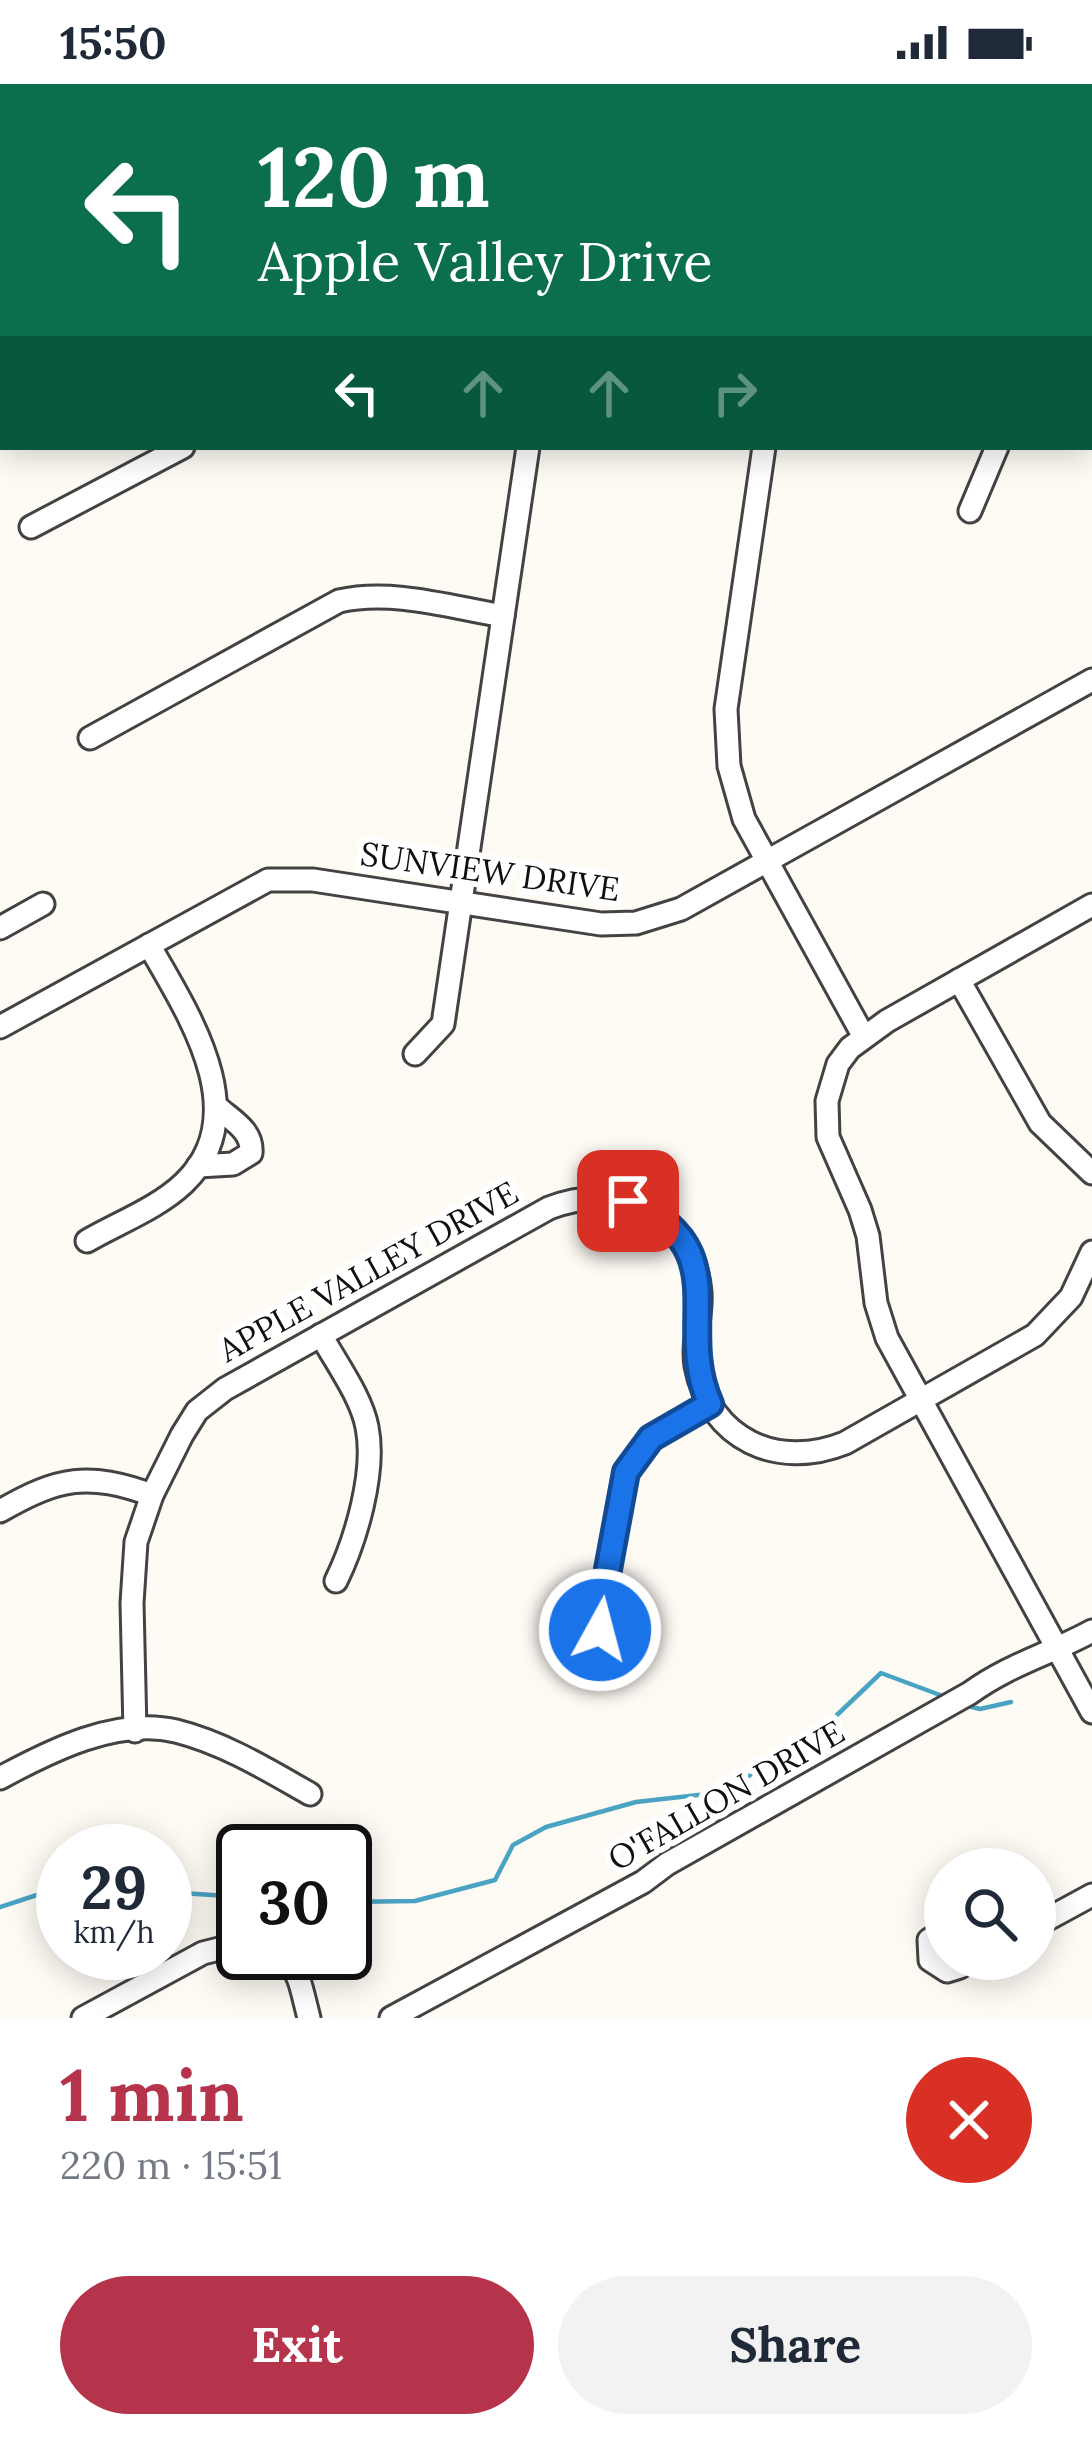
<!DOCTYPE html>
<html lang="en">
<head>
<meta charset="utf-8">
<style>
	body { margin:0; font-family:Lora,serif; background:#f2f2f3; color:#1f2937; height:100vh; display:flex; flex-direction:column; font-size:45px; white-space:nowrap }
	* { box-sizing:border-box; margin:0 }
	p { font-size:39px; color:#747a83 }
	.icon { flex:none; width:66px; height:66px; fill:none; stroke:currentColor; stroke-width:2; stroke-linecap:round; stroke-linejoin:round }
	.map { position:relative; height:1934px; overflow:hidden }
	.details { display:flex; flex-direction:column; background:#fff; flex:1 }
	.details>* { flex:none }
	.banner { position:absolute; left:0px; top:0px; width:1092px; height:366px; box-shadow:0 6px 30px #0003; background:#0b6e4f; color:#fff; overflow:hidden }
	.tools { position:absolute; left:924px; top:1764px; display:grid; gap:24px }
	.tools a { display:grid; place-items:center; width:132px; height:132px; border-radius:50%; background:#fff; box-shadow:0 6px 30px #0003; font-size:60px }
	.speed { position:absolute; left:36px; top:1740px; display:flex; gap:24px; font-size:60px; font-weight:700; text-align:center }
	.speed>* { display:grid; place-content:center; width:156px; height:156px; border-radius:50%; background:#fff; box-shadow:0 6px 30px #0003; line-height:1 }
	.speed small { font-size:30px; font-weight:400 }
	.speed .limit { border:6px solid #111; border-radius:18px; background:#fff; color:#111 }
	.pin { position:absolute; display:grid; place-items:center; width:102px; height:102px; color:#fff; margin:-51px; border-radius:24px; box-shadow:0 6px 18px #0006 }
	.me { position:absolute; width:132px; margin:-66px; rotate:7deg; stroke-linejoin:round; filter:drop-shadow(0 0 9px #0008) }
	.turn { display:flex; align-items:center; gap:42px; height:252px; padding:0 60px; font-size:54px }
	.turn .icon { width:156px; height:156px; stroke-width:2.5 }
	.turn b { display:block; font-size:84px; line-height:102px }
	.lanes { display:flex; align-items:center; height:114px; padding:0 60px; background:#0003; justify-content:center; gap:60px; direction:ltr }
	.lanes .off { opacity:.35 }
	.round { display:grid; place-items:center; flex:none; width:126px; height:126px; border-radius:63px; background:#f2f2f3 }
	.head { display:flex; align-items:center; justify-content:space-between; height:204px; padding:0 60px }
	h1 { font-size:72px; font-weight:800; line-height:90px; color:#b5334b }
	.cta { display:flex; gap:24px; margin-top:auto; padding:24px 60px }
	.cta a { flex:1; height:138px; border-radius:72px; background:#b5334b; color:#fff; font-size:48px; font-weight:800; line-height:138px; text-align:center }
	.cta a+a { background:#f2f2f3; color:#1f2937 }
	.status { display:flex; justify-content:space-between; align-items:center; height:84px; padding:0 60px; background:#fff; direction:ltr }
	.status svg { height:33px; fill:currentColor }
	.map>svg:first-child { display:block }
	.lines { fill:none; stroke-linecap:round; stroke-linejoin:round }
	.stream { stroke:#49a3c2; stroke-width:4.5 }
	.minor-casing { stroke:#434343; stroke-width:27 }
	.minor { stroke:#fff; stroke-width:21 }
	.route-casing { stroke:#114b97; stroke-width:30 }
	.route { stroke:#1a73e8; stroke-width:21 }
	.labels { text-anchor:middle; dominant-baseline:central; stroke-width:12; stroke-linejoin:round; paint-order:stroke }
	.street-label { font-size:33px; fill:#101010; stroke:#fff }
</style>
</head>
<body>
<div class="status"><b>15:50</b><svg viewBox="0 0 49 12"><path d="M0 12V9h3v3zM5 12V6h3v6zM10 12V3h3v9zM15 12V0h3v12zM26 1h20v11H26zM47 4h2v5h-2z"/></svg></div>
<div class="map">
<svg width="1092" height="1934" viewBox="0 0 1092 1934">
	<rect width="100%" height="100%" fill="#fefaf4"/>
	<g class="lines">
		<g class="stream">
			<polyline points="964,1621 980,1625 1011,1618"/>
			<polyline points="165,1808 243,1813"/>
			<polyline points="345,1818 415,1817 495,1796 513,1761 546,1743 636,1718 716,1709 749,1692 773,1669 791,1658 816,1651 881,1589 948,1614"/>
			<polyline points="0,1823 43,1809 63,1808"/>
		</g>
		<g class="minor-casing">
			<g id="minor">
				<polyline points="44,0 46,3"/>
				<polyline points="581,3 582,0"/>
				<polyline points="818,3 819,0"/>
				<polyline points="1089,206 1092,207"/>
				<polyline points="0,222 3,221"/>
				<polyline points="764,363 726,625 729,682 744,735 864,953"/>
				<polyline points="970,427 997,363"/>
				<polyline points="31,443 183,363"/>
				<path d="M 90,654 L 339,517 C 392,505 450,523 503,532"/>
				<polyline points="1092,821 887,937 850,964 838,980 827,1017 828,1053 860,1126 868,1152 876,1219 887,1254 1092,1628"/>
				<polyline points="0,844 43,820"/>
				<polyline points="959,896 1040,1039 1092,1089"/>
				<polyline points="0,943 268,796 313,796 601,840 636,839 681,825 1092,596"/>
				<polyline points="415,970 443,940 528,363"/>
				<path d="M 198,1082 L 233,1080 L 251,1069 C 253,1046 231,1036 216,1022"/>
				<path d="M 87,1157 C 118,1139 158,1124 184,1099 C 256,1030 187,928 149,861"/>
				<path d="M 321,1251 C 336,1279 361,1312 367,1343 C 376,1388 356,1456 336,1497"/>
				<path d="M 0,1427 C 59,1393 88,1388 152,1411"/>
				<polyline points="610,1581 599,1534 626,1388 651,1354 710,1320"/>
				<path d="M 135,1647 L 132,1519 L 136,1458 L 152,1411 L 182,1351 L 197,1327 L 225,1305 L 549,1124 C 618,1097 693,1128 700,1208 C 702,1233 692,1257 696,1282 C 710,1356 778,1386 845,1359 L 1035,1251 L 1071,1213 L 1092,1168"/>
				<path d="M 0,1694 C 50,1667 117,1633 176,1647 C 224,1659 268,1686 310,1710"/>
				<polyline points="1035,1842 1092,1811"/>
				<polyline points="945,1845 929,1856 930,1876 947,1887 960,1883 967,1875"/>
				<path d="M 243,1869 C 301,1878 295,1880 309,1934"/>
				<polyline points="83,1934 203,1869 219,1865 243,1869"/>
				<path d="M 391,1934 L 643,1798 L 667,1780 L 970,1609 C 1010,1580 1050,1570 1092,1547"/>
			</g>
		</g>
		<use href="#minor" class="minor"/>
	</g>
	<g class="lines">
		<g class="route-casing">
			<path id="route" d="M 600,1546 L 599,1534 L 626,1388 L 651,1354 L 710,1320 C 673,1238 740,1165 628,1117"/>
		</g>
		<use href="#route" class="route"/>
	</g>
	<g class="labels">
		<g class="street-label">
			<text transform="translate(490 787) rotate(8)">SUNVIEW DRIVE</text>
			<text transform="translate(368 1187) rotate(-29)">APPLE VALLEY DRIVE</text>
			<text transform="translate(726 1711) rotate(-30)">O'FALLON DRIVE</text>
		</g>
	</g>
</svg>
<div class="tools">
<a><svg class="icon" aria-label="search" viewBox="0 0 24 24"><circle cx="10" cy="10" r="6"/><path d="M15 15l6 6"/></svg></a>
</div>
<div class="speed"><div>29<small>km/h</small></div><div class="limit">30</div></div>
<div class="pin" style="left:628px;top:1117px;background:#d93025"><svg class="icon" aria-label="arrive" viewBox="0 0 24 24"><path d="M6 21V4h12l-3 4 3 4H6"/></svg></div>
<svg class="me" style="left:600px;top:1546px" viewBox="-20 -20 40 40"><circle r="17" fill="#1a73e8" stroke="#fff" stroke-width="3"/><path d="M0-11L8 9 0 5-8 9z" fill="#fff"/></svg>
<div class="banner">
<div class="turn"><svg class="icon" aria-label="left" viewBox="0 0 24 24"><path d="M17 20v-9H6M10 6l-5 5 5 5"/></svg><div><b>120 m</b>Apple Valley Drive</div></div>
<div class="lanes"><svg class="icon" aria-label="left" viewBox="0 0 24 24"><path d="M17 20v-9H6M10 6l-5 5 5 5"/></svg><svg class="icon off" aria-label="ahead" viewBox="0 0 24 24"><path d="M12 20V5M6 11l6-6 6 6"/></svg><svg class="icon off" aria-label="ahead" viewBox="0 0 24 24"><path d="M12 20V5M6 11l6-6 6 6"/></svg><svg class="icon off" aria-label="right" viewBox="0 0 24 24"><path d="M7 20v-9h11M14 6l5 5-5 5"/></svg></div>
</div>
</div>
<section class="details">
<div class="head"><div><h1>1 min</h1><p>220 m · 15:51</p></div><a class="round" style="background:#d93025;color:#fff"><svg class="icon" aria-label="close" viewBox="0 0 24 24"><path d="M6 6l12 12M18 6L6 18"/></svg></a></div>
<div class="cta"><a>Exit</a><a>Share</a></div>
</section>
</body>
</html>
